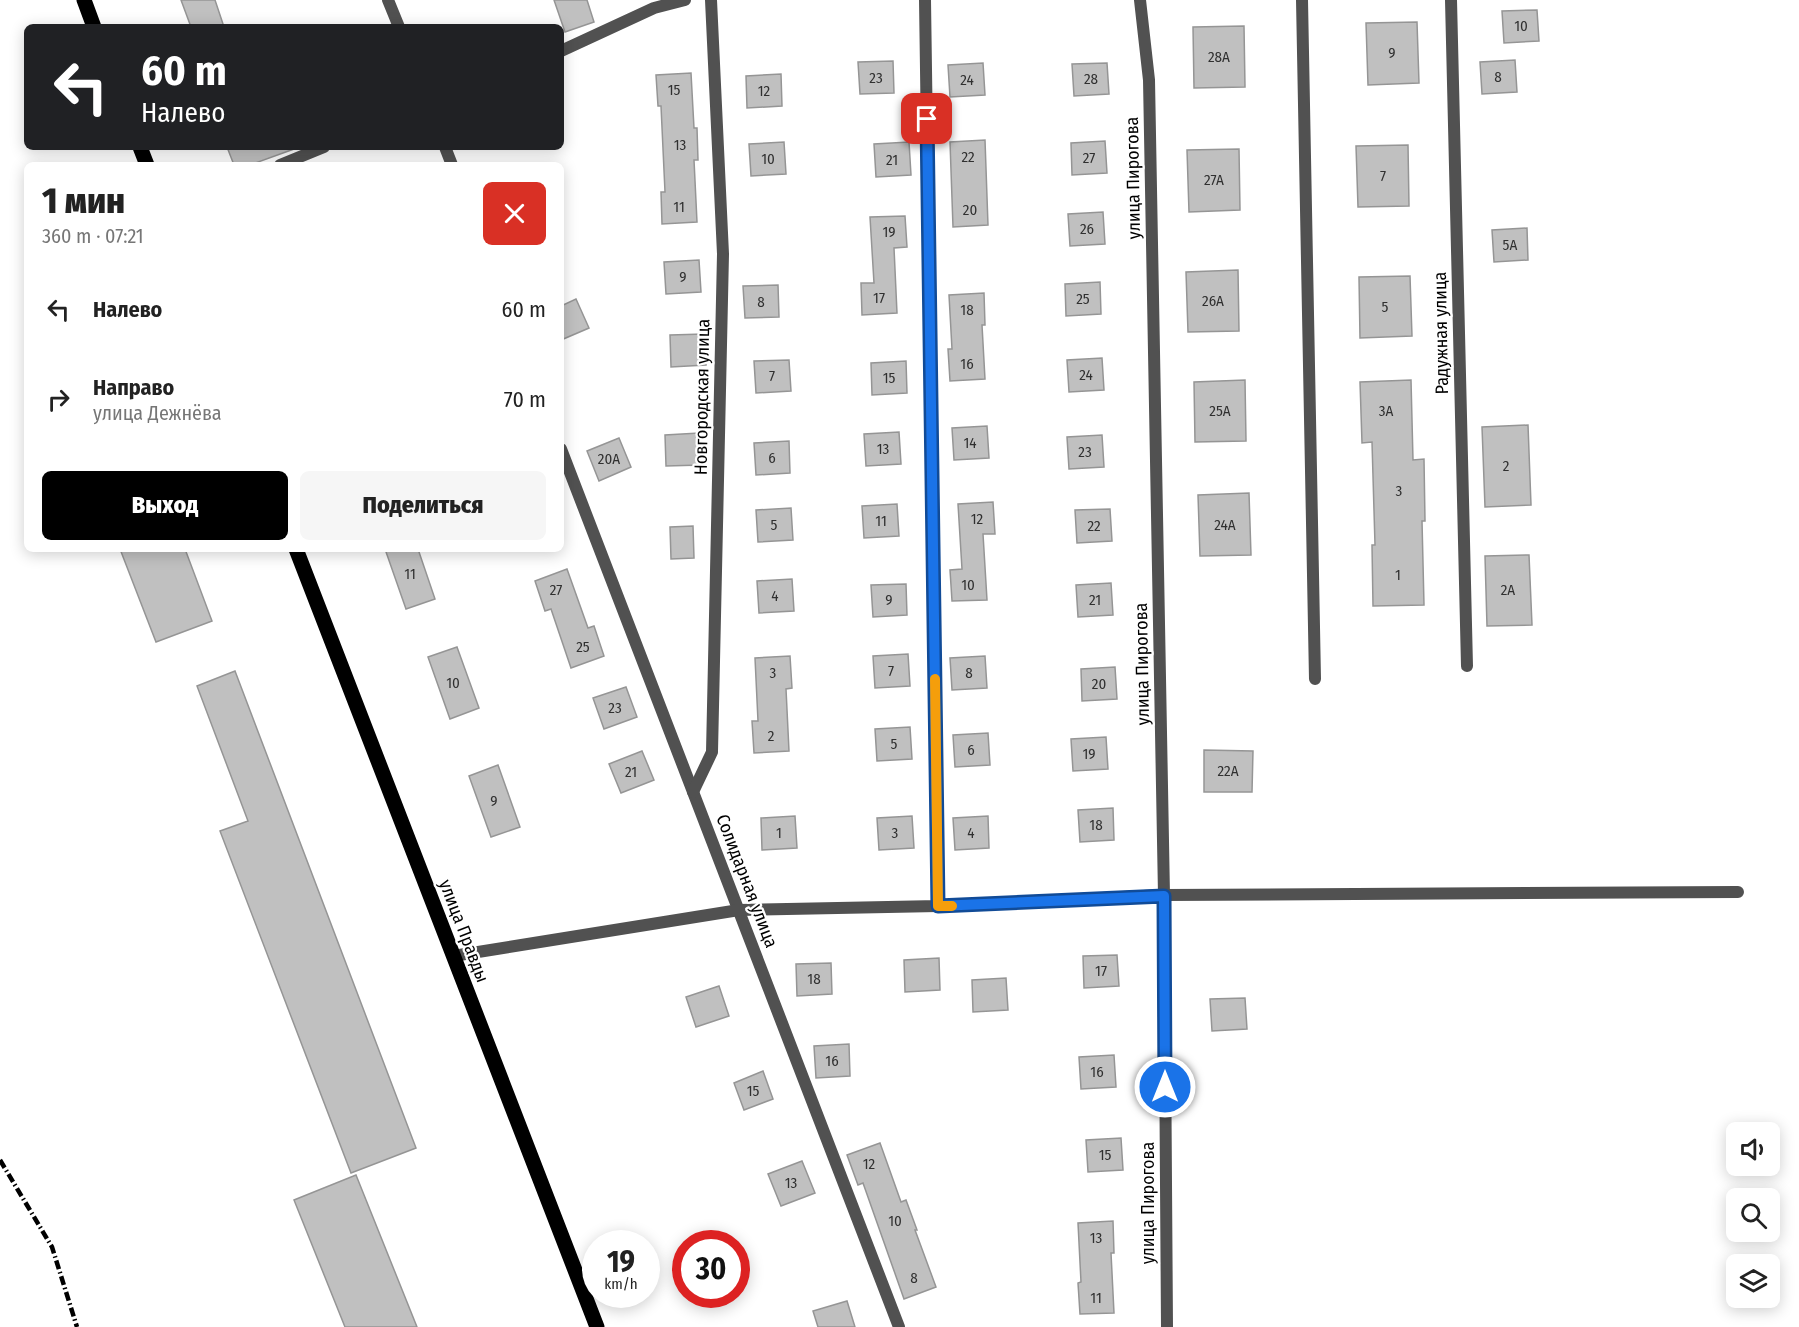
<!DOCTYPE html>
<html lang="ru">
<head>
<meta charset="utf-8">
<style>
	body { margin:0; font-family:"Fira Sans Condensed",sans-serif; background:#f6f6f6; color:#222; height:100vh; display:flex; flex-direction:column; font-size:22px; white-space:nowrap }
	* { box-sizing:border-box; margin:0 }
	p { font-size:20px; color:#767676 }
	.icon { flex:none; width:33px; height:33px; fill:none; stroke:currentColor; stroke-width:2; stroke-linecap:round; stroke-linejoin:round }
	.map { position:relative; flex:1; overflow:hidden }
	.drawer { position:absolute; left:24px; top:162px; width:540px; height:390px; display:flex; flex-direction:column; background:#fff; border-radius:9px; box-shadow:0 3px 15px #0003 }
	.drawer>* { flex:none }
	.banner { position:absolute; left:24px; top:24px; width:540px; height:126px; border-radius:9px; box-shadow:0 3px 15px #0003; background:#202124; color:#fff; overflow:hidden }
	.fabs { position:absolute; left:1726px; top:1122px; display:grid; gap:12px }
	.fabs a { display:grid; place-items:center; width:54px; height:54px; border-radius:9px; background:#fff; box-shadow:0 3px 15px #0003; font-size:30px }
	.speed { position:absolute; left:582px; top:1230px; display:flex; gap:12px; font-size:30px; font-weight:700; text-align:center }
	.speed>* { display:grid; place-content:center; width:78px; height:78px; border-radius:50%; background:#fff; box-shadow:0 3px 15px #0003; line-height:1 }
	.speed small { font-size:15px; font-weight:400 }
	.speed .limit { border:9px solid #d22; background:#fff; color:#111 }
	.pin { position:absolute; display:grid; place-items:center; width:51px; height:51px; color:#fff; margin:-26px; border-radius:12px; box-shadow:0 3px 9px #0006 }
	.me { position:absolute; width:66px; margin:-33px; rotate:0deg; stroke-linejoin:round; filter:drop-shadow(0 0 4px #0008) }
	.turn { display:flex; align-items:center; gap:21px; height:126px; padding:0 18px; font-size:27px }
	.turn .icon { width:78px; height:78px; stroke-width:2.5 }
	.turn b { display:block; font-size:42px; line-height:51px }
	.round { display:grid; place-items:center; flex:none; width:63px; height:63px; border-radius:9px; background:#f6f6f6 }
	.summary { display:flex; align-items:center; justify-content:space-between; height:102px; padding:0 18px }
	h1 { font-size:36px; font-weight:800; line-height:45px }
	.primary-button { display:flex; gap:12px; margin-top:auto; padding:12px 18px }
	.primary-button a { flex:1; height:69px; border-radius:9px; background:#000; color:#fff; font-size:24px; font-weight:800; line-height:69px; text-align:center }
	.primary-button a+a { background:#f6f6f6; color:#222 }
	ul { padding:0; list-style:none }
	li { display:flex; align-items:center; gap:18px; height:90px; padding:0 18px }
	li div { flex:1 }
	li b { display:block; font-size:22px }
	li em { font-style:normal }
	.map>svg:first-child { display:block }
	.building { fill:#c0c0c0; stroke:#959595; stroke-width:1.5 }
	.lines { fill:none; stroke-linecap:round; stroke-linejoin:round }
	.minor { stroke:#515151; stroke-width:12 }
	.primary { stroke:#000; stroke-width:15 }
	.rail { stroke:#000; stroke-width:4.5; stroke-dasharray:9 3 1.5 3; stroke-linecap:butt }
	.route-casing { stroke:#114b97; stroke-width:15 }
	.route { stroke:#1a73e8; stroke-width:10 }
	.slow { stroke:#f59e0b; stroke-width:10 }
	.labels { text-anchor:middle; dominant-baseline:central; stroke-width:4.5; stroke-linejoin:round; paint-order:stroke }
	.number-label { font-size:15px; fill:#303030 }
	.street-label { font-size:18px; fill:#000; stroke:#fff }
</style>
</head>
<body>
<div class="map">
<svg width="1799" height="1327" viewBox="0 0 1799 1327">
	<rect width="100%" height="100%" fill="#fff"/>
	<g class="building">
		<polygon points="181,0 215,0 224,27 191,27"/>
		<polygon points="554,0 587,0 594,22 565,32"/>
		<polygon points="1537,10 1539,41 1504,43 1502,11"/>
		<polygon points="1417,22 1419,83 1368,85 1366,23"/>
		<polygon points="1244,26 1245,87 1194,88 1193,27"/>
		<polygon points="1515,60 1517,92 1482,94 1480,62"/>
		<polygon points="893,61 894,93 860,94 858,62"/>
		<polygon points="983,63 985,95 950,97 948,65"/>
		<polygon points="1107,63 1109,94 1074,96 1072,64"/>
		<polygon points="691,73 694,128 697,128 698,160 694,160 697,222 662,224 661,192 665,192 661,106 658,106 656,75"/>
		<polygon points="781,74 782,106 747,108 746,76"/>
		<polygon points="985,140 988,225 953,227 950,142"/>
		<polygon points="1105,141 1107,173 1072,175 1071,143"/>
		<polygon points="784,142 786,174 751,176 749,144"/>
		<polygon points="909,142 911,175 876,177 874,144"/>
		<polygon points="1408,145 1409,206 1358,207 1356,146"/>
		<polygon points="227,147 293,147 294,149 250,165 234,165"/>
		<polygon points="1239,149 1240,210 1189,212 1187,150"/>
		<polygon points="1103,212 1105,244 1070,246 1068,214"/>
		<polygon points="905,216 907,247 894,248 897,313 862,315 861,283 874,283 870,217"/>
		<polygon points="1527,228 1528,260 1494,262 1492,230"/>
		<polygon points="699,260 701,292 666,294 664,262"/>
		<polygon points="1238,270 1239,331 1188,332 1186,272"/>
		<polygon points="1410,276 1412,336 1360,338 1359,277"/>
		<polygon points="1100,282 1101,314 1066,316 1065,284"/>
		<polygon points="778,285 779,317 745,318 743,286"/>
		<polygon points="984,293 985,325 982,325 985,379 950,381 948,349 952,349 949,295"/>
		<polygon points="576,299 589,328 561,340 561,306"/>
		<polygon points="704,334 706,365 671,367 670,335"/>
		<polygon points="1102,358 1104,390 1069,392 1067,360"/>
		<polygon points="789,360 791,391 756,393 754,361"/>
		<polygon points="906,361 907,393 872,395 871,363"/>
		<polygon points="1245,380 1246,441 1195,442 1194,382"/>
		<polygon points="1411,380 1413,460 1424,459 1425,521 1422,521 1424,605 1373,606 1372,545 1375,545 1372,442 1362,443 1360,382"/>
		<polygon points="1528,425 1531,505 1485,507 1482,427"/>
		<polygon points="987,426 989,458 954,460 952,428"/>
		<polygon points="899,432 901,464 866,466 864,434"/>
		<polygon points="699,433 701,465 666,466 665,435"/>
		<polygon points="1102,435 1104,467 1069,469 1067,437"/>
		<polygon points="619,438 631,467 599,481 587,451"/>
		<polygon points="789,441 790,473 756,475 754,443"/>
		<polygon points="1249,493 1251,555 1200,556 1198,495"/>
		<polygon points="993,502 995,534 983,534 987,600 952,601 950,570 962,569 958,504"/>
		<polygon points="897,504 899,536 864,538 862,506"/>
		<polygon points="791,508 793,540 758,542 756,510"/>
		<polygon points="1110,509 1112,541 1077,543 1075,510"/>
		<polygon points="693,526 694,558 671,559 670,527"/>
		<polygon points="120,549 185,549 212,621 156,642"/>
		<polygon points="385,549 418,549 435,599 406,609"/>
		<polygon points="1529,555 1532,625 1487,626 1485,556"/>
		<polygon points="567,569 588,628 594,626 604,656 571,668 551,609 545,611 535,581"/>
		<polygon points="792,579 794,611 759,613 757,581"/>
		<polygon points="1111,583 1113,615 1078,617 1076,585"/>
		<polygon points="906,584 907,615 873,617 871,585"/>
		<polygon points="457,647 479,708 450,719 428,657"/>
		<polygon points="908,654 910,686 875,688 873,656"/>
		<polygon points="790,656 792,688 786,689 789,751 754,753 752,721 758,721 755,658"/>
		<polygon points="985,656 987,688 952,690 950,658"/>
		<polygon points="1115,667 1117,699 1082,701 1081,669"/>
		<polygon points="235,671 416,1148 351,1173 220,831 248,821 197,686"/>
		<polygon points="626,687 637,717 604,729 593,698"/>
		<polygon points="910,727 912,759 877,761 875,729"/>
		<polygon points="988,733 990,765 955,767 953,735"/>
		<polygon points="1106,737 1108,769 1073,771 1071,739"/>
		<polygon points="1204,750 1253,751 1252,792 1204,792"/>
		<polygon points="642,751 654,780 621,793 609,764"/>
		<polygon points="498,765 520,827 491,837 469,776"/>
		<polygon points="1113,808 1114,840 1080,842 1078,810"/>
		<polygon points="795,816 797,848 762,850 761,818"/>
		<polygon points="912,816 914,848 879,850 877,818"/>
		<polygon points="988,816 989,848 955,850 953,818"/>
		<polygon points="1117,955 1119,986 1084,988 1083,956"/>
		<polygon points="939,958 940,990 905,992 904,960"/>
		<polygon points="831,963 832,994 797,996 796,964"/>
		<polygon points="1006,978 1008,1010 973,1012 972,980"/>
		<polygon points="719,986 729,1016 696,1027 686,997"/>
		<polygon points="1245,998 1247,1029 1212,1031 1210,999"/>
		<polygon points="849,1044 850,1076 816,1078 814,1046"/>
		<polygon points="1114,1055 1116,1087 1081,1089 1079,1057"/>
		<polygon points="763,1071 773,1099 744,1110 734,1083"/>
		<polygon points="1121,1138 1123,1170 1088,1172 1086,1140"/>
		<polygon points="880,1143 901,1202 906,1200 917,1230 915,1230 936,1287 904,1299 863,1183 858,1185 847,1155"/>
		<polygon points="802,1161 815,1193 781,1206 768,1174"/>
		<polygon points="356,1175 417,1327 345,1327 294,1200"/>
		<polygon points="1113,1221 1114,1253 1111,1253 1114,1313 1080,1314 1078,1283 1081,1282 1078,1223"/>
		<polygon points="847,1301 855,1327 818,1327 813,1311"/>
	</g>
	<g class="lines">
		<g class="minor">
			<polyline points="388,0 399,27"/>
			<polyline points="925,0 938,906"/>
			<polyline points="1140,0 1149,80 1164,895 1167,1327"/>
			<polyline points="1302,0 1315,679"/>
			<polyline points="1451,0 1467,666"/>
			<polyline points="561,51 654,8 685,0"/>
			<polyline points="445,147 452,165"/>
			<polyline points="280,165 324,147"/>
			<polyline points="561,449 899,1327"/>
			<polyline points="693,792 712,752 723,254 711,0"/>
			<polyline points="453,956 739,910 938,906 1164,895 1738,892"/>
		</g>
		<g class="primary">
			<polyline points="84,0 94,27"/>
			<polyline points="140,147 147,165"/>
			<polyline points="296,549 597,1327"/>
		</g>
		<polyline class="rail" points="0,1160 52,1247 77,1327"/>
	</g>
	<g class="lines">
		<g class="route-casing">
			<polyline id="route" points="927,119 938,906 1164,896 1165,1087"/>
		</g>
		<use href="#route" class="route"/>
		<polyline class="slow" points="935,679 938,906 952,906"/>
	</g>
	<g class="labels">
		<g class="number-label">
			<text x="1521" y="26">10</text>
			<text x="1392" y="53">9</text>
			<text x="1219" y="57">28А</text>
			<text x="1498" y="77">8</text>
			<text x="876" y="78">23</text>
			<text x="1091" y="79">28</text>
			<text x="967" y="80">24</text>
			<text x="674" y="90">15</text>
			<text x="764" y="91">12</text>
			<text x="680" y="145">13</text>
			<text x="968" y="157">22</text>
			<text x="1089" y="158">27</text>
			<text x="768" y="159">10</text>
			<text x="892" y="160">21</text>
			<text x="1383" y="176">7</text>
			<text x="1214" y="180">27А</text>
			<text x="679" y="207">11</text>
			<text x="970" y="210">20</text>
			<text x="1087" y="229">26</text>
			<text x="889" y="232">19</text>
			<text x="1510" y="245">5А</text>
			<text x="683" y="277">9</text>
			<text x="879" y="298">17</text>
			<text x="1083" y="299">25</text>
			<text x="1213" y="301">26А</text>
			<text x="761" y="302">8</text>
			<text x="1385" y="307">5</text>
			<text x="967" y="310">18</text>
			<text x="967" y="364">16</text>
			<text x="1086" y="375">24</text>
			<text x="772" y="376">7</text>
			<text x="889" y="378">15</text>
			<text x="1220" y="411">25А</text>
			<text x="1386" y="411">3А</text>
			<text x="970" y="443">14</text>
			<text x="883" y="449">13</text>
			<text x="1085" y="452">23</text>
			<text x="772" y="458">6</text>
			<text x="609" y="459">20А</text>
			<text x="1506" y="466">2</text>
			<text x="1399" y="491">3</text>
			<text x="977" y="519">12</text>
			<text x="881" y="521">11</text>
			<text x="774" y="525">5</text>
			<text x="1225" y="525">24А</text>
			<text x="1094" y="526">22</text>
			<text x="410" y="574">11</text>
			<text x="1398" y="575">1</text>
			<text x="968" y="585">10</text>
			<text x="556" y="590">27</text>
			<text x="1508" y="590">2А</text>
			<text x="775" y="596">4</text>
			<text x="889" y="600">9</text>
			<text x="1095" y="600">21</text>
			<text x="583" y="647">25</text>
			<text x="891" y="671">7</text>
			<text x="773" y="673">3</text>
			<text x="969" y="673">8</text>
			<text x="453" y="683">10</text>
			<text x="1099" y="684">20</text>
			<text x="615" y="708">23</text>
			<text x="771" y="736">2</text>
			<text x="894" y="744">5</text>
			<text x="971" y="750">6</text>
			<text x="1089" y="754">19</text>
			<text x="1228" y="771">22А</text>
			<text x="631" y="772">21</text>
			<text x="494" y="801">9</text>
			<text x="1096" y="825">18</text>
			<text x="779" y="833">1</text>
			<text x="895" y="833">3</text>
			<text x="971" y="833">4</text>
			<text x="1101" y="971">17</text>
			<text x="814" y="979">18</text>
			<text x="832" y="1061">16</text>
			<text x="1097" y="1072">16</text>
			<text x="753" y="1091">15</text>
			<text x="1105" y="1155">15</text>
			<text x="869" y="1164">12</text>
			<text x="791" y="1183">13</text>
			<text x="895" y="1221">10</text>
			<text x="1096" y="1238">13</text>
			<text x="914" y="1278">8</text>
			<text x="1096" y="1298">11</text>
		</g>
		<g class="street-label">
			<text transform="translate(1133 178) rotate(-91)">улица Пирогова</text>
			<text transform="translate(1441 333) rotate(-91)">Радужная улица</text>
			<text transform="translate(702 397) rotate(-89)">Новгородская улица</text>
			<text transform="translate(1142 664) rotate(-91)">улица Пирогова</text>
			<text transform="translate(747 881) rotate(69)">Солидарная улица</text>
			<text transform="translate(464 931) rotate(69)">улица Правды</text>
			<text transform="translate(1148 1203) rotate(-90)">улица Пирогова</text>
		</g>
	</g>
</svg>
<div class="fabs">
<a><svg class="icon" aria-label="sound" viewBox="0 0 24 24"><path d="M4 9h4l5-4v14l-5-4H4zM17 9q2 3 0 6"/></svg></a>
<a><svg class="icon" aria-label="search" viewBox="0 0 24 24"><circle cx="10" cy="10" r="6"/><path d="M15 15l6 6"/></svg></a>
<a><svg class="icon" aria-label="layers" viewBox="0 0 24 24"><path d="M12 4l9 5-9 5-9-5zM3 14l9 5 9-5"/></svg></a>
</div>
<div class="speed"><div>19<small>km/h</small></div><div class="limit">30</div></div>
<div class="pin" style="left:927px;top:119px;background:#d93025"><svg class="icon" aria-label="arrive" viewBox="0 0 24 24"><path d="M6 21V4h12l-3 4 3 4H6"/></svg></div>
<svg class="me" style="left:1165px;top:1087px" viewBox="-20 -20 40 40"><circle r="17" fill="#1a73e8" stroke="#fff" stroke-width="3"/><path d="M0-11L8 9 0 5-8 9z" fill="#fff"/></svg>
<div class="banner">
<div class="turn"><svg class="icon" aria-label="left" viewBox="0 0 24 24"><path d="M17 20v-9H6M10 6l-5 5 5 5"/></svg><div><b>60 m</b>Налево</div></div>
</div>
<section class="drawer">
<div class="summary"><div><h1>1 мин</h1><p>360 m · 07:21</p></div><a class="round" style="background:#d93025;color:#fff"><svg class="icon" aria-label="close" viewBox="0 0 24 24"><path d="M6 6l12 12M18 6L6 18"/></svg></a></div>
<ul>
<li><svg class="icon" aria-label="left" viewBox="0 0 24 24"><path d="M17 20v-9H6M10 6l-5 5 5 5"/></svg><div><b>Налево</b></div><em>60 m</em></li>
<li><svg class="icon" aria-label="right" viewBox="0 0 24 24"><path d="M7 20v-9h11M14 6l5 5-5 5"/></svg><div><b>Направо</b><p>улица Дежнёва</p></div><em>70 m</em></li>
</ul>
<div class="primary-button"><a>Выход</a><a>Поделиться</a></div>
</section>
</div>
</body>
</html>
